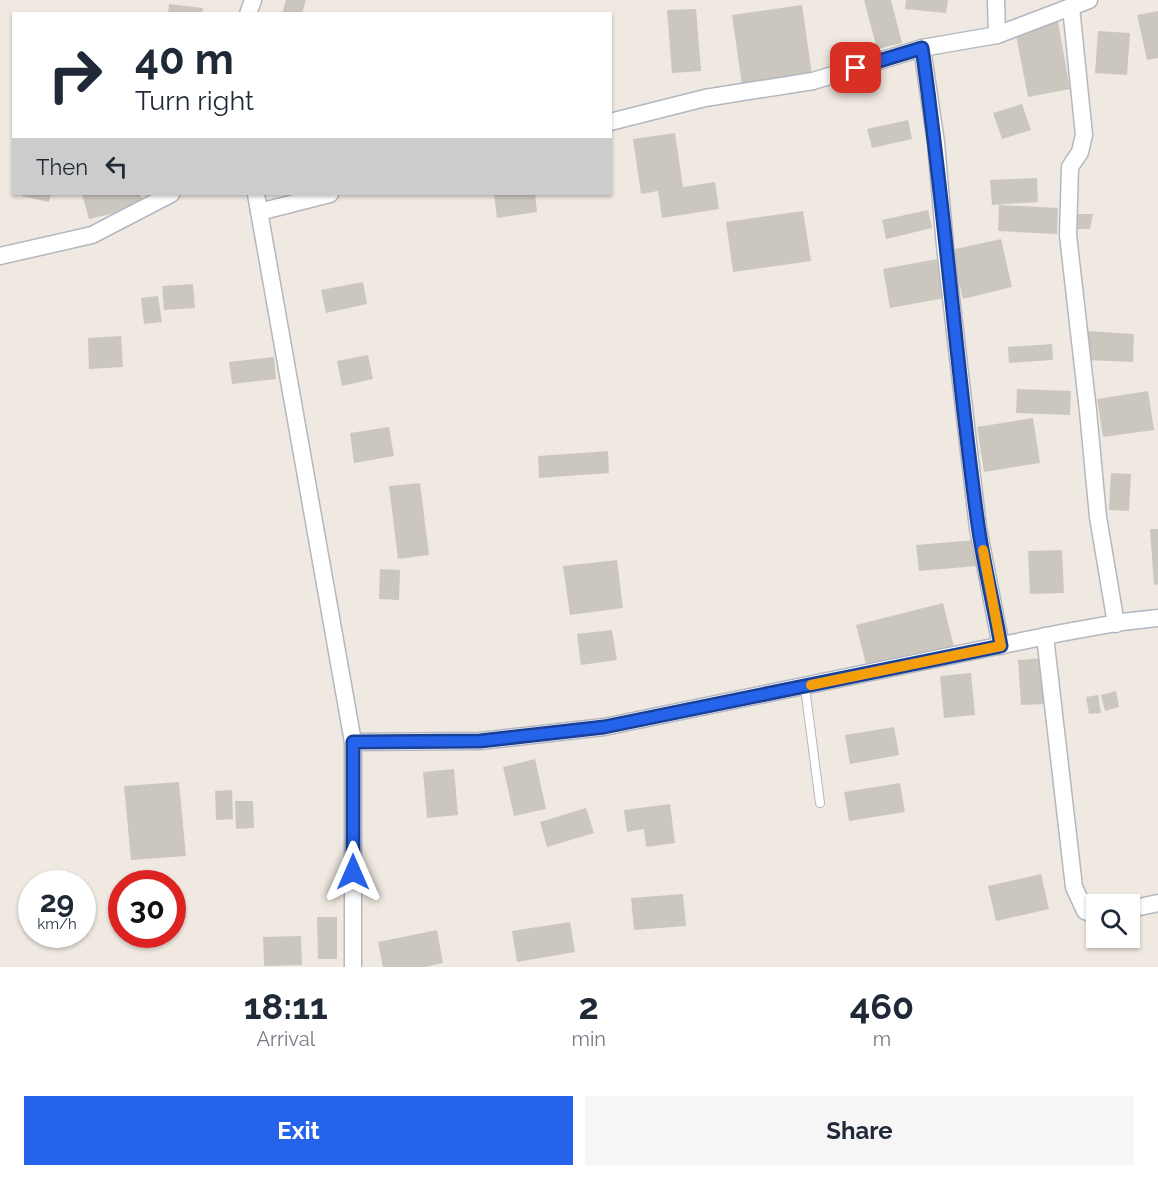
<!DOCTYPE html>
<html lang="en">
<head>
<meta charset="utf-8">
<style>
	body { margin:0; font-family:Raleway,sans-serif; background:#f6f6f7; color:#1f2937; height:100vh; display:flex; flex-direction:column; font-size:22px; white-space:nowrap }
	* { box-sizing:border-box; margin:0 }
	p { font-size:20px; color:#747a83 }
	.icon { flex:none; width:33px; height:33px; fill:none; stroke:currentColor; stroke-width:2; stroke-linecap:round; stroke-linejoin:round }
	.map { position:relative; height:967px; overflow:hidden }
	.panel { display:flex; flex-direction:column; background:#fff; flex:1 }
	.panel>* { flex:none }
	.hud { position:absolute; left:12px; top:12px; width:600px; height:183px; border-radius:0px; box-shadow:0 2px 4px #0004; background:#fff; color:#1f2937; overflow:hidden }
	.controls { position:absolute; left:1086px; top:894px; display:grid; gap:12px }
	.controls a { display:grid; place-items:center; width:54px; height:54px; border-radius:0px; background:#fff; box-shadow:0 2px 4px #0004; font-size:30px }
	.speed { position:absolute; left:18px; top:870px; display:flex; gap:12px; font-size:30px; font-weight:700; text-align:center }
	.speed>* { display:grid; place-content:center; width:78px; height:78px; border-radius:50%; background:#fff; box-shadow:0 2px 4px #0004; line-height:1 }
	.speed small { font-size:15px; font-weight:400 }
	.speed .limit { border:9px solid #d22; background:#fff; color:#111 }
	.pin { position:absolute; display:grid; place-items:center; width:51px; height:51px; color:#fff; margin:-26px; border-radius:12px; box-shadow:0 3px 9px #0006 }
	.me { position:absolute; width:66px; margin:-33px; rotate:0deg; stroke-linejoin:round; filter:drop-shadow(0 0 4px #0008) }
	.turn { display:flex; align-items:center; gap:21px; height:126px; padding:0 24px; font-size:27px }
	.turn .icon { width:78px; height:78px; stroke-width:2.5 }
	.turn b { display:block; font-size:42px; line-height:51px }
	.then { display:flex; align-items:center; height:57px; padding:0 24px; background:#0003; gap:12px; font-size:22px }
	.eta { display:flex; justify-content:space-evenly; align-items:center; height:102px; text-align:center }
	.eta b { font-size:36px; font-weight:700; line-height:42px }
	.action { display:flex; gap:12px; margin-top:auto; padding:12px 24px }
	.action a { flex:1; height:69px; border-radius:0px; background:#2563eb; color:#fff; font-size:24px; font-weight:700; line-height:69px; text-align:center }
	.action a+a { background:#f6f6f7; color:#1f2937 }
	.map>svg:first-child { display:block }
	.building { fill:#cbc7bf }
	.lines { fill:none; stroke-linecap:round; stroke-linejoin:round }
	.service-casing { stroke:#b4b7c1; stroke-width:10 }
	.minor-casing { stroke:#b4b7c1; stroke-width:19 }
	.service { stroke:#fff; stroke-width:8 }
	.minor { stroke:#fff; stroke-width:16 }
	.route-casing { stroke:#184099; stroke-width:15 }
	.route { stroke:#2563eb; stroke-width:10 }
	.slow { stroke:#f59e0b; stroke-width:10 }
</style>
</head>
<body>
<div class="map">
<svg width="1158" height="967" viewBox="0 0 1158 967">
	<rect width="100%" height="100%" fill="#efe9e1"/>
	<g class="building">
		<polygon points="286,0 306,0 302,14 282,14"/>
		<polygon points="864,0 891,0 902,43 877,49"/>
		<polygon points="906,0 948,0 946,13 905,9"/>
		<polygon points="169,4 203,8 202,14 168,14"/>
		<polygon points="802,5 814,89 744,99 732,15"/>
		<polygon points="696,9 701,71 672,73 667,10"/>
		<polygon points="1158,11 1158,58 1147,60 1137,15"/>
		<polygon points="1058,22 1070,89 1028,97 1015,30"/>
		<polygon points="1098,31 1130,33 1127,75 1095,73"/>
		<polygon points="1022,104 1031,130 1002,139 993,113"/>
		<polygon points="908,120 912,139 872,148 867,129"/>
		<polygon points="675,133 683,187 715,182 719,209 662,218 658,191 641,194 633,139"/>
		<polygon points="1037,178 1038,202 992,205 990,180"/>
		<polygon points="23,194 51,194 49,202 22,196"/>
		<polygon points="82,194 140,194 144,206 89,219"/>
		<polygon points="494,194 535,194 537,212 497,218"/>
		<polygon points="999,205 1058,208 1057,234 998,231"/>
		<polygon points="928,210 932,228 886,239 882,220"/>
		<polygon points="803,211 811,261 733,272 726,222"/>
		<polygon points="1074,214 1093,214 1090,229 1071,229"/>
		<polygon points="1001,239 1012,287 963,299 951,250"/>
		<polygon points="937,259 945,298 890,308 883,269"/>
		<polygon points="363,282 367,304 326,313 321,290"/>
		<polygon points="193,284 195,308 164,310 162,286"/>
		<polygon points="158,296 162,322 144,324 141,298"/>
		<polygon points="1087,331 1134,334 1133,362 1086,360"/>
		<polygon points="121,336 123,367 89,369 88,338"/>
		<polygon points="1052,344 1053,360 1009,363 1008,347"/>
		<polygon points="368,355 373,379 342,386 337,361"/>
		<polygon points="274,357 276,379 232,384 229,362"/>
		<polygon points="1017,389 1071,391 1070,415 1016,413"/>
		<polygon points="1148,391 1154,430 1103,437 1097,399"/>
		<polygon points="1033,418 1040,463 984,472 977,427"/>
		<polygon points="389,427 394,456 354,463 350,433"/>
		<polygon points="608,451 609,473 539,478 538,456"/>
		<polygon points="1111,473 1131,474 1129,511 1109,510"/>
		<polygon points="420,483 429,555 398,559 389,486"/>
		<polygon points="1150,529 1158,529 1158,584 1154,585"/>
		<polygon points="975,540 977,566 919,571 916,545"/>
		<polygon points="1062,550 1064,593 1030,594 1028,551"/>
		<polygon points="617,560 623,608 570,615 563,566"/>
		<polygon points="380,569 400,570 399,600 379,599"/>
		<polygon points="943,603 955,651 868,672 856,625"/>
		<polygon points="612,630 617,660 581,665 577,634"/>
		<polygon points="1044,658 1047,704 1021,705 1018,660"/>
		<polygon points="971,673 975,715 944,718 940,676"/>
		<polygon points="1116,691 1119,707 1105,711 1101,695"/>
		<polygon points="1098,695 1101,713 1089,714 1086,697"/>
		<polygon points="894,727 899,755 850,764 845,735"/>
		<polygon points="535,759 546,809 514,816 503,767"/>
		<polygon points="454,769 458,815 427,818 423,772"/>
		<polygon points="179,782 186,856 131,860 124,786"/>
		<polygon points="900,783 905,812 849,821 844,792"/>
		<polygon points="232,790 233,819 216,820 215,791"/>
		<polygon points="235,801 253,801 254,828 236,829"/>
		<polygon points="670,804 675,843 646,847 644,829 627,832 624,810"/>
		<polygon points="586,808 594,833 547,847 540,822"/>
		<polygon points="1041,874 1049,909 996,921 988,886"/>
		<polygon points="683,894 686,926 634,930 631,898"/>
		<polygon points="317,917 337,917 337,959 318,959"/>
		<polygon points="570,922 575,952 517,962 512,931"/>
		<polygon points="437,930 443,963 425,967 383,967 378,942"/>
		<polygon points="301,936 302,965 264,966 263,937"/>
	</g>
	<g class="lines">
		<g class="service-casing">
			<polyline id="service" points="805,687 820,803"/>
		</g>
		<g class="minor-casing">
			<g id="minor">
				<polyline points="996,0 997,35"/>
				<polyline points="1071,7 1084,135 1080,152 1070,167 1068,235 1088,411 1098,517 1116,624"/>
				<polyline points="248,14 253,0"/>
				<polyline points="922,48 936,143 945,246 978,528 1001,646"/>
				<polyline points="610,122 705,98 813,81 922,48 997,35 1089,0"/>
				<polyline points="256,194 353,742 353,967"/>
				<polyline points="259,212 330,194"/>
				<polyline points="0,256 92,235 171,194"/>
				<polyline points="1045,636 1074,887 1085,911 1096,915"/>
				<polyline points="353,742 480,741 604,727 1061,633 1122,622 1158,618"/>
				<polyline points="1130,909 1158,903"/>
			</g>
		</g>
		<use href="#service" class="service"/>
		<use href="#minor" class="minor"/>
	</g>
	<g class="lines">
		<g class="route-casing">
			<path id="route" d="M 353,872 L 353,742 L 480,741 L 604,727 L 1001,646 C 994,606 984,566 978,525 C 956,367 945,207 922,48 L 856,68"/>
		</g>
		<use href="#route" class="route"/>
		<polyline class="slow" points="811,685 1001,646 983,550"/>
	</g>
</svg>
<div class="controls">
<a><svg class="icon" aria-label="search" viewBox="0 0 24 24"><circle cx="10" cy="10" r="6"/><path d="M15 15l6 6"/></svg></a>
</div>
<div class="speed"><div>29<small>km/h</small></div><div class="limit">30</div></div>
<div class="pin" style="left:856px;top:68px;background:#d93025"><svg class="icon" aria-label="arrive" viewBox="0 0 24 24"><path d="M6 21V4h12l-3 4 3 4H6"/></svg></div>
<svg class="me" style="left:353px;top:872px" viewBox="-20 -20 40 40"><path d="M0-17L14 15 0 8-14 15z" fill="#2563eb" stroke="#fff" stroke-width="4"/></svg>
<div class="hud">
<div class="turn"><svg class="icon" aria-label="right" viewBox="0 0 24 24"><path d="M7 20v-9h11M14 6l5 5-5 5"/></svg><div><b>40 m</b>Turn right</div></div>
<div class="then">Then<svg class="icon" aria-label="left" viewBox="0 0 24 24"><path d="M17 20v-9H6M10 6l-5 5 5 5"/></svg></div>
</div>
</div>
<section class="panel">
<div class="eta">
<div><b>18:11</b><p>Arrival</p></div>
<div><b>2</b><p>min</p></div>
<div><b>460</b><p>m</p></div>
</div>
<div class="action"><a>Exit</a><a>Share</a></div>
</section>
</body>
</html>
